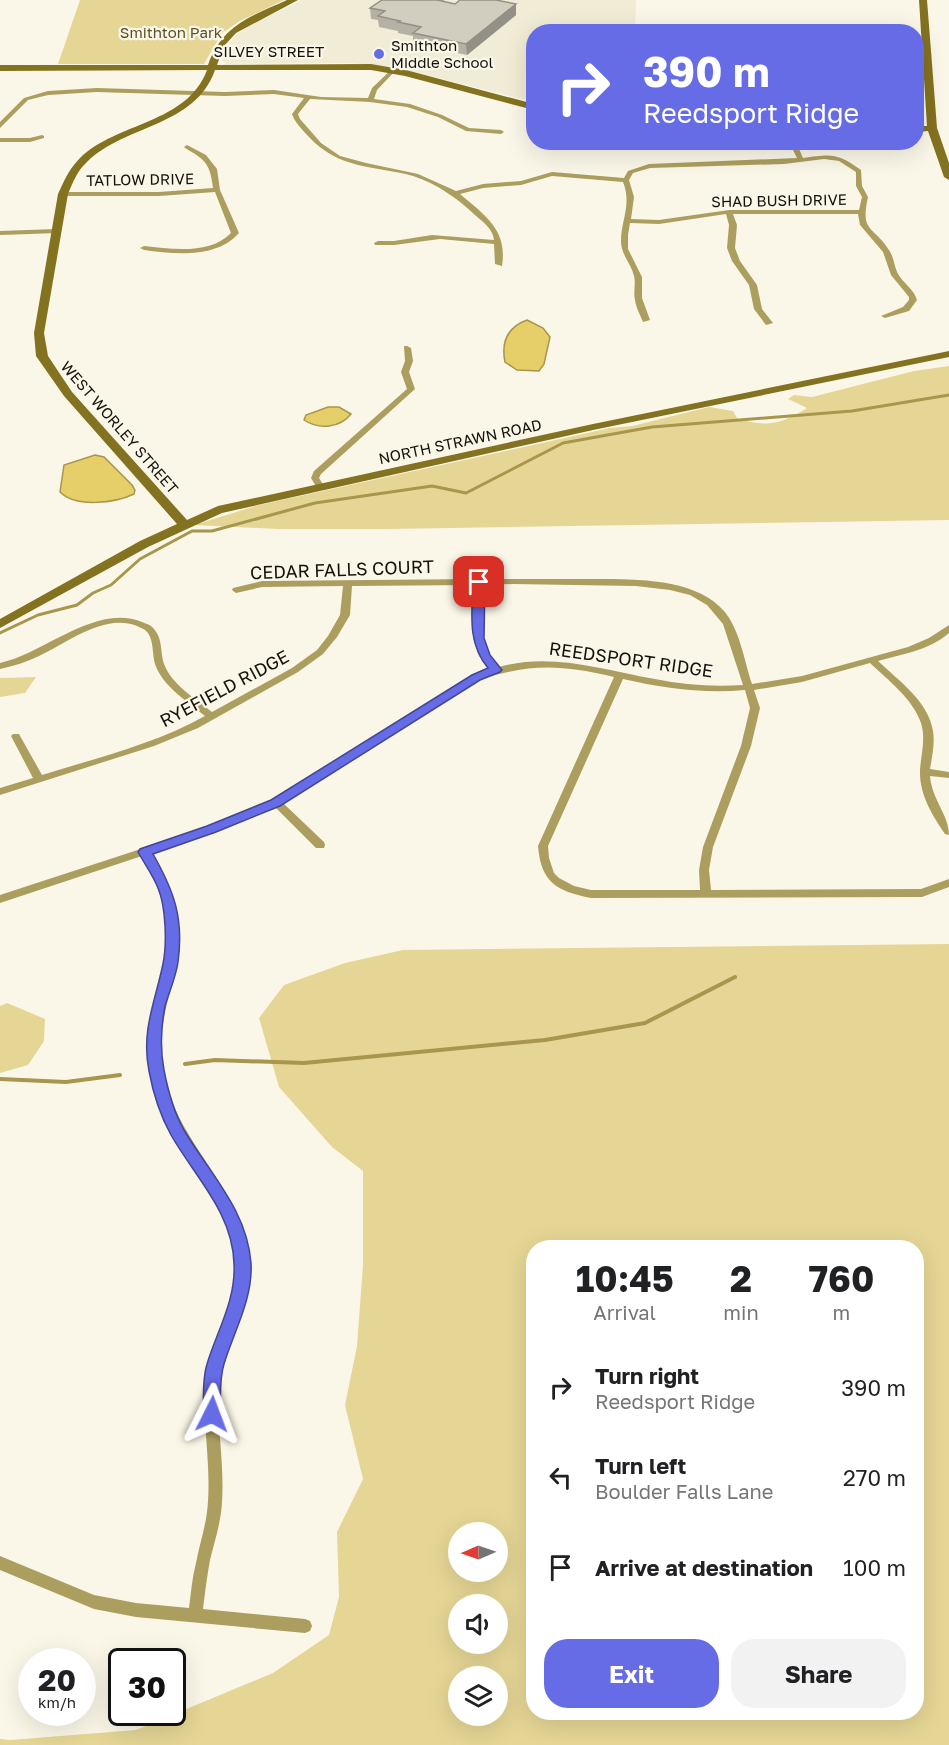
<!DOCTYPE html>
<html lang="en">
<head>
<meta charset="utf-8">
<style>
	body { margin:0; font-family:"Golos Text",sans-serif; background:#f2f2f2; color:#202124; height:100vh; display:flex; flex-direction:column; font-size:22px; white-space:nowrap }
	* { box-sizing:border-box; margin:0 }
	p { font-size:20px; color:#757577 }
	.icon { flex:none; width:33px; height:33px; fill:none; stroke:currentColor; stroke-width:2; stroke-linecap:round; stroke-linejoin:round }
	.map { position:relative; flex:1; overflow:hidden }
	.side { position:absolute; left:526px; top:1240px; width:398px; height:480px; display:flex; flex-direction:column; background:#fff; border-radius:24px; box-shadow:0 6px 24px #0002 }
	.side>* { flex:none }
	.top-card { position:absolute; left:526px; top:24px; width:398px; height:126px; border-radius:24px; box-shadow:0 6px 24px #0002; background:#666ce5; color:#fff; overflow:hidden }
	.needle { width:39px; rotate:268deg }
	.tools { position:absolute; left:448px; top:1522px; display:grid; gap:12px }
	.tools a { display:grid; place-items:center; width:60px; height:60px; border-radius:50%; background:#fff; box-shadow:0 6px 24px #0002; font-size:30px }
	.speed { position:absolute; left:18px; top:1648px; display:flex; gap:12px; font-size:30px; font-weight:700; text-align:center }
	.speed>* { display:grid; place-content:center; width:78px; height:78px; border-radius:50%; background:#fff; box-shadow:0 6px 24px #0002; line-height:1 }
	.speed small { font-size:15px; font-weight:400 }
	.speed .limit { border:3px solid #111; border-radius:9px; background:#fff; color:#111 }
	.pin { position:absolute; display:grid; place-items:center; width:51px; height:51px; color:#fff; margin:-26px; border-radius:12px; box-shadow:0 3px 9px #0006 }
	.me { position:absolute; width:66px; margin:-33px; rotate:3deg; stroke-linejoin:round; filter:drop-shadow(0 0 4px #0008) }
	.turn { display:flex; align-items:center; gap:21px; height:126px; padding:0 18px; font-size:27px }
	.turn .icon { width:78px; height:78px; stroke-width:2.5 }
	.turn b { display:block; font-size:42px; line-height:51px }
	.eta { display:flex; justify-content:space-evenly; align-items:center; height:102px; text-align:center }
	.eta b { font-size:36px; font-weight:700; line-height:42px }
	.button { display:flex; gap:12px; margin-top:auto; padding:12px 18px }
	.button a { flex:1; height:69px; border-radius:24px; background:#666ce5; color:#fff; font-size:24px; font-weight:700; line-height:69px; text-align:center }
	.button a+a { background:#f2f2f2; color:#202124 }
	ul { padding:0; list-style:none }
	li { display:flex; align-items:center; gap:18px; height:90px; padding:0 18px }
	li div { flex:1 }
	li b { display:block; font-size:22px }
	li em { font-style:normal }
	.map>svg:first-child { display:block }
	.built { fill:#f0ecd5 }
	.green { fill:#e5d695; fill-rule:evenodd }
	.water { fill:#e6cf68; stroke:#a7964c; stroke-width:1.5 }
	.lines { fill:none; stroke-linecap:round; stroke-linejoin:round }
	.stream-far1 { stroke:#a7964c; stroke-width:3 }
	.stream { stroke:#a7964c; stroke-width:4 }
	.street { fill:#ac9e5f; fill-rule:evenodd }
	.secondary { fill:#83721f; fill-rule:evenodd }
	.wall { fill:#b5b1a4 }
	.shaded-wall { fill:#939086 }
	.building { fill:#d2cebf; stroke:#939086; stroke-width:1.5 }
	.route { fill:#666ce5; stroke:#424695; stroke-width:1.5 }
	.poi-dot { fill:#666ce5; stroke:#fbf7e8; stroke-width:2 }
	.labels { text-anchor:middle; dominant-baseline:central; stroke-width:4.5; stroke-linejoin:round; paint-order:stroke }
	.far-park-label { font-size:15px; fill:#5a5126; stroke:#fbf7e8 }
	.far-poi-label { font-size:15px; fill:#13120c; stroke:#fbf7e8; text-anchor:start }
	.far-street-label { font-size:15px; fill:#13120c; stroke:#fbf7e8 }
	.street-label { font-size:18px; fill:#13120c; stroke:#fbf7e8 }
</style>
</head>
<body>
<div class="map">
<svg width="949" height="1745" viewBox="0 0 949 1745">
	<rect width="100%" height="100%" fill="#fbf7e8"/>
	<polygon class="built" points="302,0 636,0 635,31 534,32 534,102 395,67 349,63 227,64 222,61 227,46 236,35 251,25"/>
	<g class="green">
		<polygon points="80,0 284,0 240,21 222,33 204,64 58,64"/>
		<path d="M 949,366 L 949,520 L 389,529 L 278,529 L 194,525 L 259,505 L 610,428 L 632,426 L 709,407 L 733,411 L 737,418 C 764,428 783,424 807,408 L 788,399 L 794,395 L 812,397 L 914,371 Z"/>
		<polygon points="36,677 25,693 0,697 0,678"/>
		<path d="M 949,944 L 949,1745 L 0,1745 L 0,1739 L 10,1740 L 136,1730 L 273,1673 L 329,1635 L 339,1597 L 337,1532 L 363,1479 L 345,1405 L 357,1346 L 363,1265 L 363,1171 L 332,1147 L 279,1087 L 259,1018 L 284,985 L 345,963 L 403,950 ZM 534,1248 L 916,1248 L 916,1713 L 534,1713 ZM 459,1533 L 498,1533 L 498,1572 L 459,1572 ZM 459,1605 L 498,1605 L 498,1644 L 459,1644 ZM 459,1677 L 498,1677 L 498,1716 L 459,1716 Z"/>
		<polygon points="7,1003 45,1019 44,1041 28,1065 0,1073 0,1006"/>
	</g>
	<g class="water">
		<path d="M 527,320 L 543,328 L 550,337 L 544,364 L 539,371 L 517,370 L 505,362 C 501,342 508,327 527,320 Z"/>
		<path d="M 328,407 L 339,407 L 351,414 C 340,428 319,430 304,420 L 306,415 Z"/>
		<path d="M 95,455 L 104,457 L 132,485 L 135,490 L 134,494 C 115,503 76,508 60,492 L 64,465 Z"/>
	</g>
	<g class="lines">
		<polyline class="stream-far1" points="0,633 38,615 77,605 93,593 111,585 140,559 192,531 212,531 315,503 432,486 466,493 563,443 652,427 852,411 949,395"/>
		<g class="stream">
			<polyline points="185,1064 215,1060 304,1063 545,1040 645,1023 735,977"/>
			<polyline points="0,1079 66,1082 120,1075"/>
		</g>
		<g class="street">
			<path d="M 393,68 L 396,70 L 377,90 L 374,99 L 410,104 L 442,115 L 469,128 L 501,130 L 504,132 L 501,134 L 466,131 L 438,117 L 407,107 L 370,102 L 310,99 L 298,114 L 300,119 L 321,143 L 340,156 L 366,163 L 418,174 L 456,191 L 483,184 L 521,181 L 552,172 L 624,178 L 628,171 L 649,164 L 797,158 L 789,142 L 796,142 L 803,158 C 832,154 837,153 861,170 L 862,186 L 868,197 C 860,233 873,225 889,250 C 895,259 894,269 900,277 C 906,285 914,290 917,300 L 909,311 L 885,318 L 881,316 L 903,307 L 909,300 L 909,297 L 891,275 L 883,252 L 860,225 L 858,214 L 733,214 L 737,225 L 735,248 L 740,261 L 757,285 L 762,309 L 773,323 L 766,325 L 754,309 L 749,285 L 732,261 L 727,248 L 729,225 L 726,214 L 659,224 L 630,223 L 628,235 L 628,249 L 642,277 L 642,298 L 650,320 L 643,322 C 640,315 636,307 635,300 C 633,292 636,284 634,276 C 631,263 621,255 621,241 C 621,220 632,204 623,182 L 552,176 L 521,185 L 483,188 L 460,194 C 484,215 508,229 502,266 L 495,264 L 494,244 L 440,239 L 394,245 L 375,245 L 374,243 L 378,241 L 394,241 L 432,235 L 494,240 C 493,229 483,222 475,215 C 457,198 437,184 413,176 C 373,165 339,170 308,136 C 302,129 295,123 292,114 L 304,98 L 274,94 L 225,96 L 97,92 L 48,95 L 28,100 L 0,128 L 0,122 L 24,98 L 48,91 L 97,88 L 225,92 L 274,90 L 321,97 L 368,98 L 372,88 ZM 824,159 L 839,161 L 856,172 L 856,186 L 862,197 L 859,210 L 729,210 L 659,220 L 631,219 L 634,197 L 629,180 L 633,173 L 650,168 L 784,164 Z"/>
			<polygon points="42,135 44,136 44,138 30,142 0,142 0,138 30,138"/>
			<path d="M 187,145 L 206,155 L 217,169 L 220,190 L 239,233 C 216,259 175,254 144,250 L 140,248 L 144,246 C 172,249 210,255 231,233 L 215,192 L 159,196 L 63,196 L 60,194 L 63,192 L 159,192 L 213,188 C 210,164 206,160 185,148 L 184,147 Z"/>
			<polygon points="56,229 59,229 59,233 0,235 0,231"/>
			<polygon points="404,346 407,346 411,348 413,361 409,372 415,389 321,474 319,478 324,486 320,489 317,488 311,478 314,471 407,389 401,372 405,361"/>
			<path d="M 477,579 C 506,579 536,579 565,579 C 611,580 691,572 724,611 C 740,630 744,660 752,684 L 802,676 L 908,647 L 929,638 L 949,625 L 949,633 C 930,650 903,654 878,661 C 898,680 929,702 933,731 C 935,744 932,757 930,769 L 949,772 L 949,778 L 930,776 C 932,800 949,815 949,835 L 945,834 C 932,815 919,794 920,770 C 921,754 926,739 921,723 C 913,699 888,680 870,663 L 802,682 L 754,690 L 760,708 L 751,746 L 713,847 L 709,870 L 711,890 L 921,889 L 949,879 L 949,887 L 922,897 L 591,898 C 557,891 541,883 538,846 L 614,677 C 562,665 531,663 479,680 L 283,803 L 324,842 L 325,845 L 324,848 L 316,848 L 275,807 L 216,831 L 151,853 C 165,878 178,904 179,934 C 179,978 156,1019 162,1064 C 170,1133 231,1177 247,1243 C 255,1277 242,1309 231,1340 C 227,1350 222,1360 220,1370 C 214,1414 225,1458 222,1502 C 221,1522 215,1540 210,1560 C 207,1576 205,1593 203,1609 L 305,1619 L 310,1621 L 312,1626 L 310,1631 L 305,1633 L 136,1617 L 94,1609 L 0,1570 L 0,1556 L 94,1595 L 136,1603 L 189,1608 C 191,1593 192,1578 196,1563 C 200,1542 207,1523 208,1501 C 211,1457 200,1413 207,1369 C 209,1360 213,1352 216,1344 C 229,1312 243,1277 234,1242 C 218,1177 157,1133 150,1063 C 146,1017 169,977 168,933 C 167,905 155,880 142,856 L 0,903 L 0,895 L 208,827 L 272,801 L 473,676 L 491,670 L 479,656 L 473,638 L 474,585 L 352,586 L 350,615 L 337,637 L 323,654 L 298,672 L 198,728 L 154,746 L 0,795 L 0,788 L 33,778 L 11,736 L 13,734 L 19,734 L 42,775 C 96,758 155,744 205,716 C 187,701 163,687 155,664 C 152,654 154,642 148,633 C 145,629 141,628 137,626 C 104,613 67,643 39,656 C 26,662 14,666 0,669 L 0,663 C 45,653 96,603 142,622 C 147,624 151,625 154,629 C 163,639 160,652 164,664 C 172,685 195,698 212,712 L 292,668 L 317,650 L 328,636 L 340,615 L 343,586 L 262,587 L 236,593 L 232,590 L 233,588 L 262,581 ZM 513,584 L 636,586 L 670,590 L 690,595 L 707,605 L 723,624 L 743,685 C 713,687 684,685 655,679 C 604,670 551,652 499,667 L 488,655 L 483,638 L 483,585 ZM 623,679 C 663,688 703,694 745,690 L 750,708 L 741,746 L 703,847 L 699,870 L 700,890 L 591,890 L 574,886 L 559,878 L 554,873 L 549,858 L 548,846 Z"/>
		</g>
		<g class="secondary">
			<path d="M 287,0 L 298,0 L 236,33 L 224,46 L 217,65 L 371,64 L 406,70 L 534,104 L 534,110 L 405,76 L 371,70 L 215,70 C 195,127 126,124 87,162 C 77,171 73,182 68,194 L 44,333 L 48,356 L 72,392 L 187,520 L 218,506 L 593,424 L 949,351 L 949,357 L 593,430 L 222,513 L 148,547 L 0,628 L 0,619 L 140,541 L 177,524 L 64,396 L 36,356 L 34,333 L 58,194 C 64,181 69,169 80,158 C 117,122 187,124 207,70 L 0,71 L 0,65 L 208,65 C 222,25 252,16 287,0 Z"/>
			<polygon points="919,0 927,0 937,128 949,163 949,180 944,177 928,131 916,132 916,126 927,126"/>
		</g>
	</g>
	<polygon class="wall" points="382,0 445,0 443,1 455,4 516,4 516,15 467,55 413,44 413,36 398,33 398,31 379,27 378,20 371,19 370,8"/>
	<polygon class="shaded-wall" points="516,4 516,15 467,55 466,44"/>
	<polygon class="building" points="382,0 437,0 455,4 460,0 496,0 516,4 466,44 413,33 421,27 398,22 400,21 378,16 385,11 370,8"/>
	<path class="route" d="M 479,578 L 485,582 L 484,638 L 490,655 L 502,670 L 500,672 L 480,680 L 280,806 L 216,832 L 153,854 C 174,891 184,918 178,962 C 176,977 169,992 165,1006 C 161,1027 160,1049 164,1070 C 168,1091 174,1112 184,1130 C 210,1174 247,1210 251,1263 C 253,1299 234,1331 224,1364 C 219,1379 221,1398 220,1414 L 218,1419 L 212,1422 L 205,1419 L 203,1414 C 204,1398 202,1379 207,1364 C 217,1331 236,1300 234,1264 C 233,1213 195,1177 171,1135 C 160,1115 153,1093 149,1071 C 141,1031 155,1002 163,964 C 167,944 166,907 158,888 C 153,875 144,863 138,852 L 140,849 L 207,826 L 271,800 L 472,675 L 488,668 C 467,643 472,613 473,582 Z"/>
	<circle class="poi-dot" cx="379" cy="54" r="6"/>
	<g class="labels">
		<g class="far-park-label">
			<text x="171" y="32">Smithton Park</text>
		</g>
		<g class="far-poi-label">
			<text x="391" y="45">Smithton<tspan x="391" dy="17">Middle School</tspan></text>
		</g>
		<g class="far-street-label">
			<text x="269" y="51">SILVEY STREET</text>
			<text transform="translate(140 179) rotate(-1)">TATLOW DRIVE</text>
			<text transform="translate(779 200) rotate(-1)">SHAD BUSH DRIVE</text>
			<text transform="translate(120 427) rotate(49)">WEST WORLEY STREET</text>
			<text transform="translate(460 441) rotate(-12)">NORTH STRAWN ROAD</text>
		</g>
		<g class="street-label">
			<text transform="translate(342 569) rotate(-2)">CEDAR FALLS COURT</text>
			<text transform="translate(631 659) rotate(8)">REEDSPORT RIDGE</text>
			<text transform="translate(224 688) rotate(-28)">RYEFIELD RIDGE</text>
		</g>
	</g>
</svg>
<div class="tools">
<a><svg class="needle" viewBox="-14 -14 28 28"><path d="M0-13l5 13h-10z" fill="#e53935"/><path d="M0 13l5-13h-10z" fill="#757577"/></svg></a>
<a><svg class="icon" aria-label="sound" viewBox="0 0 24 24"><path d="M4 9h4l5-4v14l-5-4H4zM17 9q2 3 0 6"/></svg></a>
<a><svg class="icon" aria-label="layers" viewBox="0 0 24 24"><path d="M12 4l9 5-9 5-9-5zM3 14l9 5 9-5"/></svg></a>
</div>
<div class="speed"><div>20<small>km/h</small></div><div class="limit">30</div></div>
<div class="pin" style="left:479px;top:582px;background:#d93025"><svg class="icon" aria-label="arrive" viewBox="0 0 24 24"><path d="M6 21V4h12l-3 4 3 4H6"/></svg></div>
<svg class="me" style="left:212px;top:1414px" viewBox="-20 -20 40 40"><path d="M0-17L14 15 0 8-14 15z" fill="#666ce5" stroke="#fff" stroke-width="4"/></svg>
<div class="top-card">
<div class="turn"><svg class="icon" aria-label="right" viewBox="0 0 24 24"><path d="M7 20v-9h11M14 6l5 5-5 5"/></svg><div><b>390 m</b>Reedsport Ridge</div></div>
</div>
<section class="side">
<div class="eta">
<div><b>10:45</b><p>Arrival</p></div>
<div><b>2</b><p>min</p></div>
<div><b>760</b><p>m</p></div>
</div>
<ul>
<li><svg class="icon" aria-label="right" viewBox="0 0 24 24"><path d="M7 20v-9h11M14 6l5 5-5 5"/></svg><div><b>Turn right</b><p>Reedsport Ridge</p></div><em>390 m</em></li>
<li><svg class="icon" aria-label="left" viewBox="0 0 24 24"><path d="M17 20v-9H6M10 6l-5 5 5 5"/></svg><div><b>Turn left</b><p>Boulder Falls Lane</p></div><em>270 m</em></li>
<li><svg class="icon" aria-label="arrive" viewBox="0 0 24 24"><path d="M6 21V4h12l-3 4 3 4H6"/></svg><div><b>Arrive at destination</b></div><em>100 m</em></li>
</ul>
<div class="button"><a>Exit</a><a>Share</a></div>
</section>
</div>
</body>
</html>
